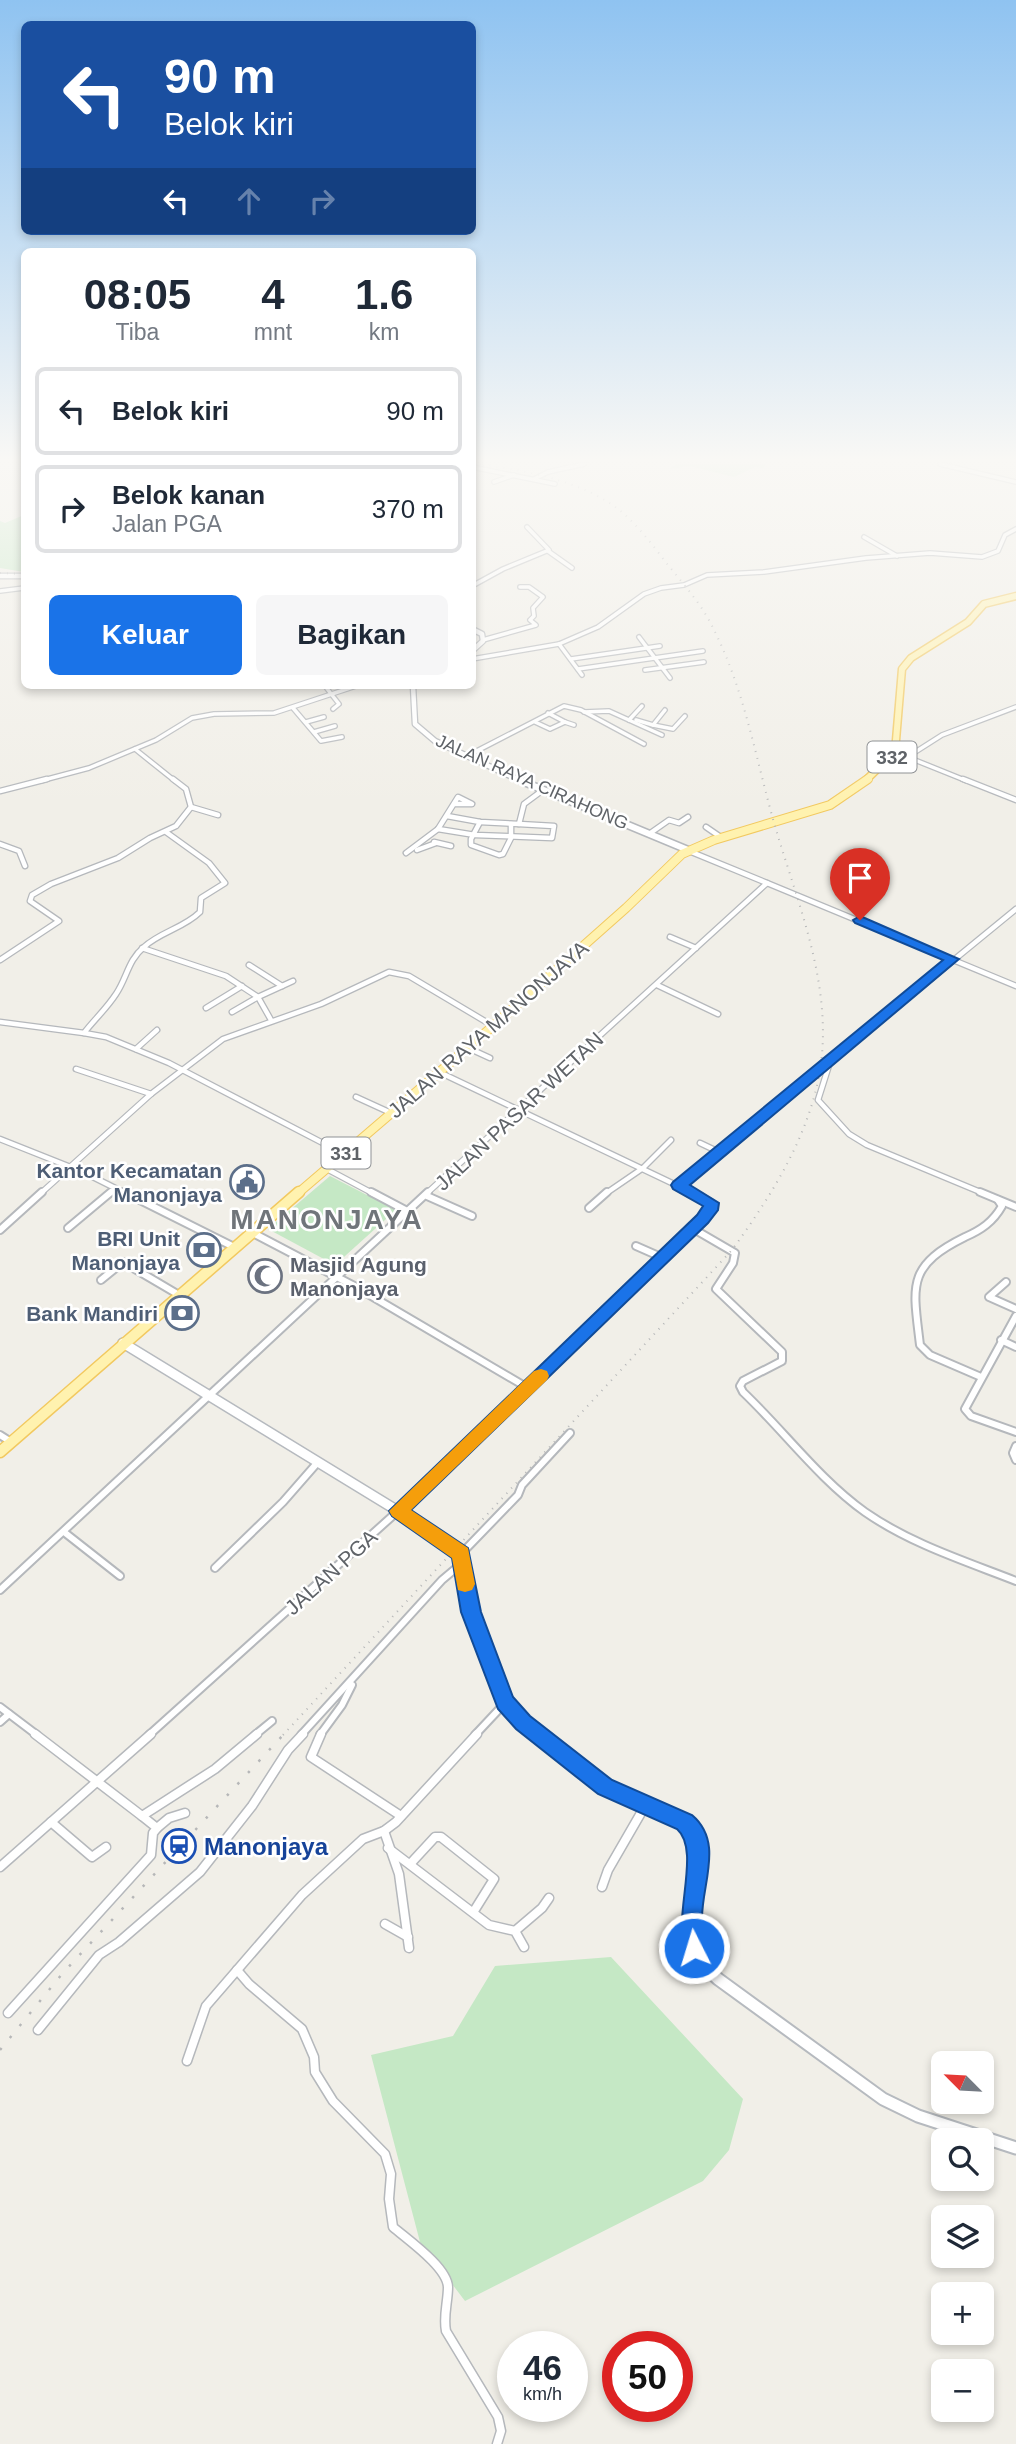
<!DOCTYPE html>
<html lang="id">
<head>
<meta charset="utf-8">
<style>
	body { margin:0; font-family:Arial,sans-serif; background:#f6f6f7; color:#1f2937; height:100vh; display:flex; flex-direction:column; font-size:26px; white-space:nowrap }
	* { box-sizing:border-box; margin:0 }
	p { font-size:23px; color:#747a83 }
	.icon { flex:none; width:38px; height:38px; fill:none; stroke:currentColor; stroke-width:2; stroke-linecap:round; stroke-linejoin:round }
	.map { position:relative; flex:1; overflow:hidden }
	.side { position:absolute; left:21px; top:248px; width:455px; height:441px; display:flex; flex-direction:column; background:#fff; border-radius:10px; box-shadow:0 4px 10px #0003 }
	.side>* { flex:none }
	.guide { position:absolute; left:21px; top:21px; width:455px; height:214px; border-radius:10px; box-shadow:0 4px 10px #0003; background:#1a4fa0; color:#fff; overflow:hidden }
	.needle { width:46px; rotate:294deg }
	.buttons { position:absolute; left:931px; top:2051px; display:grid; gap:14px }
	.buttons a { display:grid; place-items:center; width:63px; height:63px; border-radius:10px; background:#fff; box-shadow:0 4px 10px #0003; font-size:35px }
	.speed { position:absolute; left:497px; top:2331px; display:flex; gap:14px; font-size:35px; font-weight:700; text-align:center }
	.speed>* { display:grid; place-content:center; width:91px; height:91px; border-radius:50%; background:#fff; box-shadow:0 4px 10px #0003; line-height:1 }
	.speed small { font-size:18px; font-weight:400 }
	.speed .limit { border:10px solid #d22; background:#fff; color:#111 }
	.pin { position:absolute; display:grid; place-items:center; width:60px; height:60px; color:#fff; margin:-72px -30px; border-radius:50% 50% 50% 0; rotate:-45deg; box-shadow:0 0 7px #0007 }
	.pin .icon { rotate:45deg }
	.me { position:absolute; width:77px; margin:-38px; rotate:355deg; stroke-linejoin:round; filter:drop-shadow(0 0 5px #0008) }
	.turn { display:flex; align-items:center; gap:24px; height:147px; padding:0 28px; font-size:32px }
	.turn .icon { width:91px; height:91px; stroke-width:2.5 }
	.turn b { display:block; font-size:49px; line-height:60px }
	.lanes { display:flex; align-items:center; height:66px; padding:0 28px; background:#0003; justify-content:center; gap:35px; direction:ltr }
	.lanes .off { opacity:.35 }
	.eta { display:flex; justify-content:space-evenly; align-items:center; height:119px; text-align:center }
	.eta b { font-size:42px; font-weight:600; line-height:49px }
	.cta { display:flex; gap:14px; margin-top:auto; padding:14px 28px }
	.cta a { flex:1; height:80px; border-radius:10px; background:#1a73e8; color:#fff; font-size:28px; font-weight:600; line-height:80px; text-align:center }
	.cta a+a { background:#f6f6f7; color:#1f2937 }
	ul { padding:0; list-style:none }
	li { display:flex; align-items:center; gap:21px; height:88px; margin:0 14px 10px; padding:0 14px; border:4px solid #e0e1e3; border-radius:10px }
	li div { flex:1 }
	li b { display:block; font-size:26px }
	li em { font-style:normal }
	.map>svg:first-child { display:block }
	.green { fill:#c5e8c5 }
	.lines { fill:none; stroke-linecap:round; stroke-linejoin:round }
	.minor-far3-casing { stroke:#b5b8bc; stroke-width:6 }
	.minor-far2-casing { stroke:#b5b8bc; stroke-width:7 }
	.minor-far1-casing { stroke:#b5b8bc; stroke-width:10 }
	.minor-casing { stroke:#b5b8bc; stroke-width:11 }
	.tertiary-far1-casing { stroke:#b5b8bc; stroke-width:7 }
	.tertiary-casing { stroke:#b5b8bc; stroke-width:9 }
	.secondary-far1-casing { stroke:#b6babf; stroke-width:12 }
	.secondary-casing { stroke:#b6babf; stroke-width:15 }
	.primary-far2-casing { stroke:#f2c960; stroke-width:9 }
	.primary-far1-casing { stroke:#f2c960; stroke-width:10 }
	.primary-casing { stroke:#f2c960; stroke-width:13 }
	.minor-far3 { stroke:#fff; stroke-width:3.5 }
	.minor-far2 { stroke:#fff; stroke-width:4.5 }
	.minor-far1 { stroke:#fff; stroke-width:6 }
	.minor { stroke:#fff; stroke-width:8 }
	.tertiary-far1 { stroke:#fff; stroke-width:4.5 }
	.tertiary { stroke:#fff; stroke-width:6 }
	.secondary-far1 { stroke:#fff; stroke-width:9 }
	.secondary { stroke:#fff; stroke-width:11 }
	.primary-far2 { stroke:#fff2af; stroke-width:6 }
	.primary-far1 { stroke:#fff2af; stroke-width:8 }
	.primary { stroke:#fff2af; stroke-width:10 }
	.rail-far1 { stroke:#b6b7b8; stroke-width:2; stroke-dasharray:1 6; stroke-linecap:butt }
	.rail { stroke:#b6b7b8; stroke-width:2.5; stroke-dasharray:2.5 13; stroke-linecap:butt }
	.route { fill:#1a73e8; stroke:#114b97; stroke-width:2 }
	.slow { fill:#f59e0b }
	.labels { text-anchor:middle; dominant-baseline:central; stroke-width:5; stroke-linejoin:round; paint-order:stroke }
	.far-street-label { font-size:18px; fill:#5f6368; stroke:#fff }
	.shield { fill:#fff; stroke:#8f9295; stroke-width:2 }
	.shield-label { font-size:19px; font-weight:bold; fill:#5f6368 }
	.street-label { font-size:21px; fill:#5f6368; stroke:#fff }
	.service-label { font-size:21px; font-weight:bold; fill:#4e5e75; stroke:#fff; text-anchor:end }
	.worship-label { font-size:21px; font-weight:bold; fill:#5b616d; stroke:#fff; text-anchor:start }
	.near-transit-label { font-size:24px; font-weight:bold; fill:#164399; stroke:#fff; text-anchor:start }
	.district-label { font-size:28px; font-weight:bold; letter-spacing:2px; fill:#70757a; stroke:#fff }
</style>
</head>
<body>
<div class="map">
<svg width="1016" height="2444" viewBox="0 0 1016 2444">
	<rect width="100%" height="100%" fill="#f1efe8"/>
	<g class="green">
		<polygon points="677,464 766,464 763,468 755,467 734,477 690,466 669,469"/>
		<polygon points="24,515 24,572 0,568 0,521 5,523"/>
		<polygon points="330,1176 396,1210 335,1265 268,1229"/>
		<polygon points="611,1957 743,2099 729,2150 703,2181 465,2301 420,2242 371,2055 453,2036 495,1966"/>
	</g>
	<g class="lines">
		<g class="minor-far3-casing">
			<g id="minor-far3">
				<polyline points="940,464 1016,482"/>
				<polyline points="472,467 555,484"/>
				<polyline points="534,479 548,472 584,464"/>
				<polyline points="494,482 514,475"/>
				<polyline points="864,537 897,556"/>
				<polyline points="548,551 572,568"/>
				<polyline points="472,586 503,569 549,550 527,527"/>
				<polyline points="0,591 24,588"/>
				<polyline points="639,637 670,678"/>
				<polyline points="483,640 536,625 530,620 534,616 533,608 543,597 529,587 520,587"/>
				<polyline points="559,644 582,675"/>
				<polyline points="472,659 559,644 598,627 644,594 661,588 684,585 707,575 764,572 866,558 930,553 982,557 998,551 1005,535 1016,529"/>
				<polyline points="571,659 660,646"/>
				<polyline points="578,669 703,651"/>
				<polyline points="645,670 704,662"/>
				<polyline points="325,686 339,704 333,709"/>
				<polyline points="293,708 321,741 342,737"/>
				<polyline points="584,712 609,711 662,735"/>
				<polyline points="548,713 565,722"/>
				<polyline points="629,720 642,706"/>
				<polyline points="636,720 653,725 665,710"/>
				<polyline points="306,722 324,717"/>
				<polyline points="535,722 550,729 565,722 574,725"/>
				<polyline points="653,725 673,729 685,716"/>
				<polyline points="314,732 335,726"/>
				<polyline points="135,749 175,781"/>
				<polyline points="895,752 967,781"/>
				<polyline points="467,756 564,706 581,710 644,744"/>
				<polyline points="909,756 942,735 1016,707"/>
				<polyline points="40,781 89,768 156,740 192,718 214,714 274,713 356,686"/>
			</g>
		</g>
		<g class="minor-far2-casing">
			<g id="minor-far2">
				<polyline points="963,779 1016,800"/>
				<polyline points="0,791 47,779"/>
				<polyline points="191,807 218,815"/>
				<polyline points="447,816 480,822 519,824 524,804 543,790"/>
				<polyline points="480,822 471,839 471,845 499,855 503,854 511,838 511,824"/>
				<polyline points="706,827 722,838"/>
				<polyline points="438,829 475,835 552,838 554,826 519,824"/>
				<path d="M 166,832 L 209,863 L 225,883 L 201,898 L 200,912 C 184,928 160,932 144,947 C 128,960 127,978 116,994 C 107,1008 94,1020 84,1033 L 106,1037 L 169,1063 L 344,1154"/>
				<polyline points="649,834 669,820 679,823 688,817"/>
				<polyline points="434,842 451,846"/>
				<polyline points="0,844 19,851 25,866"/>
				<polyline points="417,850 436,843"/>
				<polyline points="689,851 767,883"/>
				<polyline points="406,853 438,829 458,797 472,804 455,804"/>
				<polyline points="670,937 696,948"/>
				<polyline points="142,948 226,976 258,997 232,1012"/>
				<polyline points="0,960 59,921 30,901 32,895 51,884 118,858 150,838 176,826 191,807 186,789 173,779"/>
				<polyline points="249,965 282,986"/>
				<polyline points="657,985 718,1014"/>
				<polyline points="206,1008 242,986"/>
				<polyline points="271,1020 258,997 293,981"/>
				<polyline points="0,1022 84,1033"/>
				<polyline points="466,1047 490,1058"/>
				<polyline points="136,1049 157,1030"/>
				<polyline points="831,1059 818,1100 849,1134 867,1145 985,1194"/>
				<polyline points="76,1069 151,1094"/>
				<polyline points="439,1072 695,1194"/>
				<polyline points="356,1097 391,1113"/>
				<polyline points="0,1139 83,1172 127,1194"/>
				<polyline points="700,1143 719,1152"/>
				<polyline points="327,1169 374,1194"/>
				<polyline points="679,1185 1016,909"/>
				<polyline points="40,1194 151,1094 223,1039 321,1004 389,972 409,976 493,1026"/>
				<polyline points="109,1194 115,1189"/>
				<polyline points="426,1194 767,883 1016,986"/>
				<polyline points="605,1194 643,1168 671,1140"/>
			</g>
		</g>
		<g class="minor-far1-casing">
			<g id="minor-far1">
				<polyline points="124,1192 234,1247"/>
				<polyline points="371,1192 407,1211"/>
				<polyline points="980,1192 1016,1207"/>
				<polyline points="427,1196 472,1216"/>
				<polyline points="589,1208 607,1192"/>
				<polyline points="68,1228 111,1192"/>
				<path d="M 692,1228 L 735,1253 L 733,1263 L 716,1289 L 782,1352 L 782,1361 L 743,1381 L 740,1386 L 743,1392 C 784,1431 819,1479 865,1512 C 911,1544 965,1561 1016,1581"/>
				<polyline points="0,1230 42,1192"/>
				<polyline points="253,1233 356,1287 528,1388"/>
				<polyline points="636,1246 661,1257"/>
				<polyline points="101,1280 123,1262 179,1295"/>
				<polyline points="1006,1282 989,1297 1016,1309"/>
				<polyline points="1016,1316 965,1409 971,1416 1016,1432"/>
				<polyline points="1001,1340 1016,1347"/>
				<path d="M 981,1377 L 930,1355 L 920,1345 C 913,1286 906,1266 965,1237 C 981,1230 993,1222 1002,1206 L 998,1200"/>
				<polyline points="0,1435 11,1442"/>
				<polyline points="1016,1446 1013,1453 1016,1460"/>
				<polyline points="64,1532 120,1576"/>
				<polyline points="461,1554 518,1495 522,1485 570,1433"/>
				<polyline points="215,1568 283,1502 318,1462"/>
				<polyline points="0,1590 428,1192"/>
				<polyline points="0,1707 37,1735"/>
				<polyline points="0,1722 9,1714"/>
				<polyline points="149,1735 398,1511 710,1210 711,1203 692,1192"/>
				<polyline points="255,1735 272,1721"/>
				<polyline points="301,1735 442,1580 461,1564"/>
				<polyline points="320,1735 342,1705 352,1685"/>
				<polyline points="475,1735 505,1703"/>
			</g>
		</g>
		<g class="minor-casing">
			<g id="minor">
				<polyline points="35,1734 142,1816 215,1769 257,1734"/>
				<polyline points="321,1734 311,1757 401,1816"/>
				<polyline points="51,1822 92,1857 106,1847"/>
				<polyline points="157,1828 169,1818 185,1813"/>
				<polyline points="384,1831 399,1874 409,1948"/>
				<polyline points="388,1848 489,1925 515,1931 524,1947"/>
				<polyline points="411,1863 435,1837 441,1837 494,1879 474,1911"/>
				<polyline points="0,1867 151,1734"/>
				<polyline points="602,1887 608,1870 645,1806"/>
				<polyline points="385,1924 408,1937"/>
				<polyline points="515,1931 542,1908 549,1898"/>
				<path d="M 237,1970 L 249,1984 L 302,2029 L 314,2057 L 315,2072 L 333,2101 L 385,2154 L 391,2174 L 389,2199 L 393,2227 C 408,2240 447,2267 448,2287 C 448,2302 443,2316 446,2331 L 498,2417 L 501,2431 L 497,2444"/>
				<polyline points="8,2013 151,1855 153,1833 157,1828 142,1816"/>
				<polyline points="38,2030 99,1955 119,1942 200,1872 252,1806 288,1750 303,1734"/>
				<polyline points="187,2061 206,2006 302,1895 363,1839 384,1831 396,1822 477,1734"/>
			</g>
		</g>
		<g class="tertiary-far1-casing">
			<g id="tertiary-far1">
				<polyline points="0,576 24,576"/>
				<polyline points="472,629 482,634 483,641 472,651"/>
				<polyline points="413,686 415,724 435,741 521,781"/>
			</g>
		</g>
		<g class="tertiary-casing">
			<polyline id="tertiary" points="517,779 688,850"/>
		</g>
		<g class="secondary-far1-casing">
			<polyline id="secondary-far1" points="123,1343 398,1511 461,1554 471,1612 505,1703 540,1735"/>
		</g>
		<g class="secondary-casing">
			<polyline id="secondary" points="538,1734 605,1787 685,1822 695,1835 699,1851 692,1928 694,1947 702,1964 718,1979 883,2099 918,2116 1016,2148"/>
		</g>
		<g class="primary-far2-casing">
			<polyline id="primary-far2" points="865,781 895,752 902,669 911,658 968,622 984,604 1016,596"/>
		</g>
		<g class="primary-far1-casing">
			<polyline id="primary-far1" points="297,1194 493,1026 626,908 682,854 714,840 830,805 868,779"/>
		</g>
		<g class="primary-casing">
			<polyline id="primary" points="0,1452 299,1192"/>
		</g>
		<use href="#minor-far3" class="minor-far3"/>
		<use href="#minor-far2" class="minor-far2"/>
		<use href="#minor-far1" class="minor-far1"/>
		<use href="#minor" class="minor"/>
		<use href="#tertiary-far1" class="tertiary-far1"/>
		<use href="#tertiary" class="tertiary"/>
		<use href="#secondary-far1" class="secondary-far1"/>
		<use href="#secondary" class="secondary"/>
		<use href="#primary-far2" class="primary-far2"/>
		<use href="#primary-far1" class="primary-far1"/>
		<use href="#primary" class="primary"/>
		<g class="rail-far1">
			<polyline points="0,573 24,574"/>
			<path d="M 283,1735 L 732,1250 C 771,1196 809,1137 820,1070 C 833,989 800,909 777,833 C 757,766 746,693 714,630 C 703,606 685,586 668,565 C 654,547 640,528 623,513 C 585,481 527,471 479,464"/>
		</g>
		<polyline class="rail" points="0,2050 62,1974 284,1734"/>
	</g>
	<linearGradient id="sky" x2="0" y2="1"><stop stop-color="#8fc3f1"/><stop offset="0.57" stop-color="#f9f8f5"/><stop offset="1" stop-color="#f9f8f5" stop-opacity="0"/></linearGradient>
	<rect width="1016" height="807" fill="url(#sky)"/>
	<path class="route" d="M 860,916 L 959,959 L 690,1185 L 719,1203 L 718,1210 L 708,1223 L 411,1510 L 468,1548 L 481,1612 L 513,1697 L 530,1716 L 612,1780 L 692,1815 C 724,1842 702,1883 702,1918 C 703,1931 708,1943 702,1956 L 694,1959 L 686,1956 C 671,1919 702,1851 677,1829 L 598,1794 L 516,1729 L 498,1709 L 461,1612 L 452,1558 L 392,1516 L 389,1511 L 697,1215 L 703,1206 L 673,1189 L 671,1185 L 673,1182 L 943,960 L 855,923 L 853,920 Z"/>
	<polygon class="slow" points="541,1369 547,1371 549,1376 547,1380 411,1510 468,1548 475,1584 472,1590 465,1592 458,1590 452,1558 392,1516 389,1511 534,1371"/>
	<defs>
		<g id="civic-ring" transform="scale(1.75)"><circle r="9.5" fill="#fff" stroke="#5c6f8a" stroke-width="1.5"/><path d="M-.6-6.5H3V-4.5H.6V-3L4-1V1h2V6H-6V1h2V-1L-.6-3ZM-1.2 2.5V6h2.4V2.5Z" fill="#5c6f8a"/></g>
		<g id="bank-ring" transform="scale(1.75)"><circle r="9.5" fill="#fff" stroke="#5c6f8a" stroke-width="1.5"/><path d="M-6-4H6V4H-6ZM0-2.3a2.3 2.3 0 1 0 0 4.6a2.3 2.3 0 1 0 0-4.6Z" fill="#5c6f8a"/></g>
		<g id="mosque-ring" transform="scale(1.75)"><circle r="9.5" fill="#fff" stroke="#6b7280" stroke-width="1.5"/><path d="M3.5-4.9A6 6 0 1 0 3.5 4.9A5 5 0 1 1 3.5-4.9Z" fill="#6b7280"/></g>
		<g id="station-ring" transform="scale(1.75)"><circle r="9.5" fill="#fff" stroke="#1a4fb4" stroke-width="1.5"/><path d="M-3-6H3Q5-6 5-4V2Q5 4 3 4L4.5 6H3L1.5 4h-3L-3 6H-4.5L-3 4Q-5 4-5 2V-4Q-5-6-3-6ZM-3.5-4v3h7v-3ZM-3.5 1v1.5H-2V1ZM2 1v1.5H3.5V1Z" fill="#1a4fb4"/></g>
	</defs>
	<g fill-rule="evenodd">
		<use href="#civic-ring" x="247" y="1182"/>
		<use href="#bank-ring" x="204" y="1250"/>
		<use href="#mosque-ring" x="265" y="1276"/>
		<use href="#bank-ring" x="182" y="1313"/>
		<use href="#station-ring" x="179" y="1846"/>
	</g>
	<g class="labels">
		<g class="far-street-label">
			<text transform="translate(532 782) rotate(24)">JALAN RAYA CIRAHONG</text>
		</g>
		<g class="shield">
			<rect x="867.5" y="741.5" width="49" height="31" rx="5"/>
			<rect x="321.5" y="1137.5" width="49" height="31" rx="5"/>
		</g>
		<g class="shield-label">
			<text x="892" y="757">332</text>
			<text x="346" y="1153">331</text>
		</g>
		<g class="street-label">
			<text transform="translate(488 1029) rotate(-41)">JALAN RAYA MANONJAYA</text>
			<text transform="translate(519 1111) rotate(-43)">JALAN PASAR WETAN</text>
			<text transform="translate(331 1572) rotate(-42)">JALAN PGA</text>
		</g>
		<g class="service-label">
			<text x="222" y="1170">Kantor Kecamatan<tspan x="222" dy="24">Manonjaya</tspan></text>
			<text x="180" y="1238">BRI Unit<tspan x="180" dy="24">Manonjaya</tspan></text>
			<text x="158" y="1313">Bank Mandiri</text>
		</g>
		<g class="worship-label">
			<text x="290" y="1264">Masjid Agung<tspan x="290" dy="24">Manonjaya</tspan></text>
		</g>
		<g class="near-transit-label">
			<text x="204" y="1846">Manonjaya</text>
		</g>
		<g class="district-label">
			<text x="327" y="1219">MANONJAYA</text>
		</g>
	</g>
</svg>
<div class="buttons">
<a><svg class="needle" viewBox="-14 -14 28 28"><path d="M0-13l5 13h-10z" fill="#e53935"/><path d="M0 13l5-13h-10z" fill="#747a83"/></svg></a>
<a><svg class="icon" aria-label="search" viewBox="0 0 24 24"><circle cx="10" cy="10" r="6"/><path d="M15 15l6 6"/></svg></a>
<a><svg class="icon" aria-label="layers" viewBox="0 0 24 24"><path d="M12 4l9 5-9 5-9-5zM3 14l9 5 9-5"/></svg></a>
<a>+</a>
<a>−</a>
</div>
<div class="speed"><div>46<small>km/h</small></div><div class="limit">50</div></div>
<div class="pin" style="left:860px;top:920px;background:#d93025"><svg class="icon" aria-label="arrive" viewBox="0 0 24 24"><path d="M6 21V4h12l-3 4 3 4H6"/></svg></div>
<svg class="me" style="left:694px;top:1948px" viewBox="-20 -20 40 40"><circle r="17" fill="#1a73e8" stroke="#fff" stroke-width="3"/><path d="M0-11L8 9 0 5-8 9z" fill="#fff"/></svg>
<div class="guide">
<div class="turn"><svg class="icon" aria-label="left" viewBox="0 0 24 24"><path d="M17 20v-9H6M10 6l-5 5 5 5"/></svg><div><b>90 m</b>Belok kiri</div></div>
<div class="lanes"><svg class="icon" aria-label="left" viewBox="0 0 24 24"><path d="M17 20v-9H6M10 6l-5 5 5 5"/></svg><svg class="icon off" aria-label="ahead" viewBox="0 0 24 24"><path d="M12 20V5M6 11l6-6 6 6"/></svg><svg class="icon off" aria-label="right" viewBox="0 0 24 24"><path d="M7 20v-9h11M14 6l5 5-5 5"/></svg></div>
</div>
<section class="side">
<div class="eta">
<div><b>08:05</b><p>Tiba</p></div>
<div><b>4</b><p>mnt</p></div>
<div><b>1.6</b><p>km</p></div>
</div>
<ul>
<li><svg class="icon" aria-label="left" viewBox="0 0 24 24"><path d="M17 20v-9H6M10 6l-5 5 5 5"/></svg><div><b>Belok kiri</b></div><em>90 m</em></li>
<li><svg class="icon" aria-label="right" viewBox="0 0 24 24"><path d="M7 20v-9h11M14 6l5 5-5 5"/></svg><div><b>Belok kanan</b><p>Jalan PGA</p></div><em>370 m</em></li>
</ul>
<div class="cta"><a>Keluar</a><a>Bagikan</a></div>
</section>
</div>
</body>
</html>
